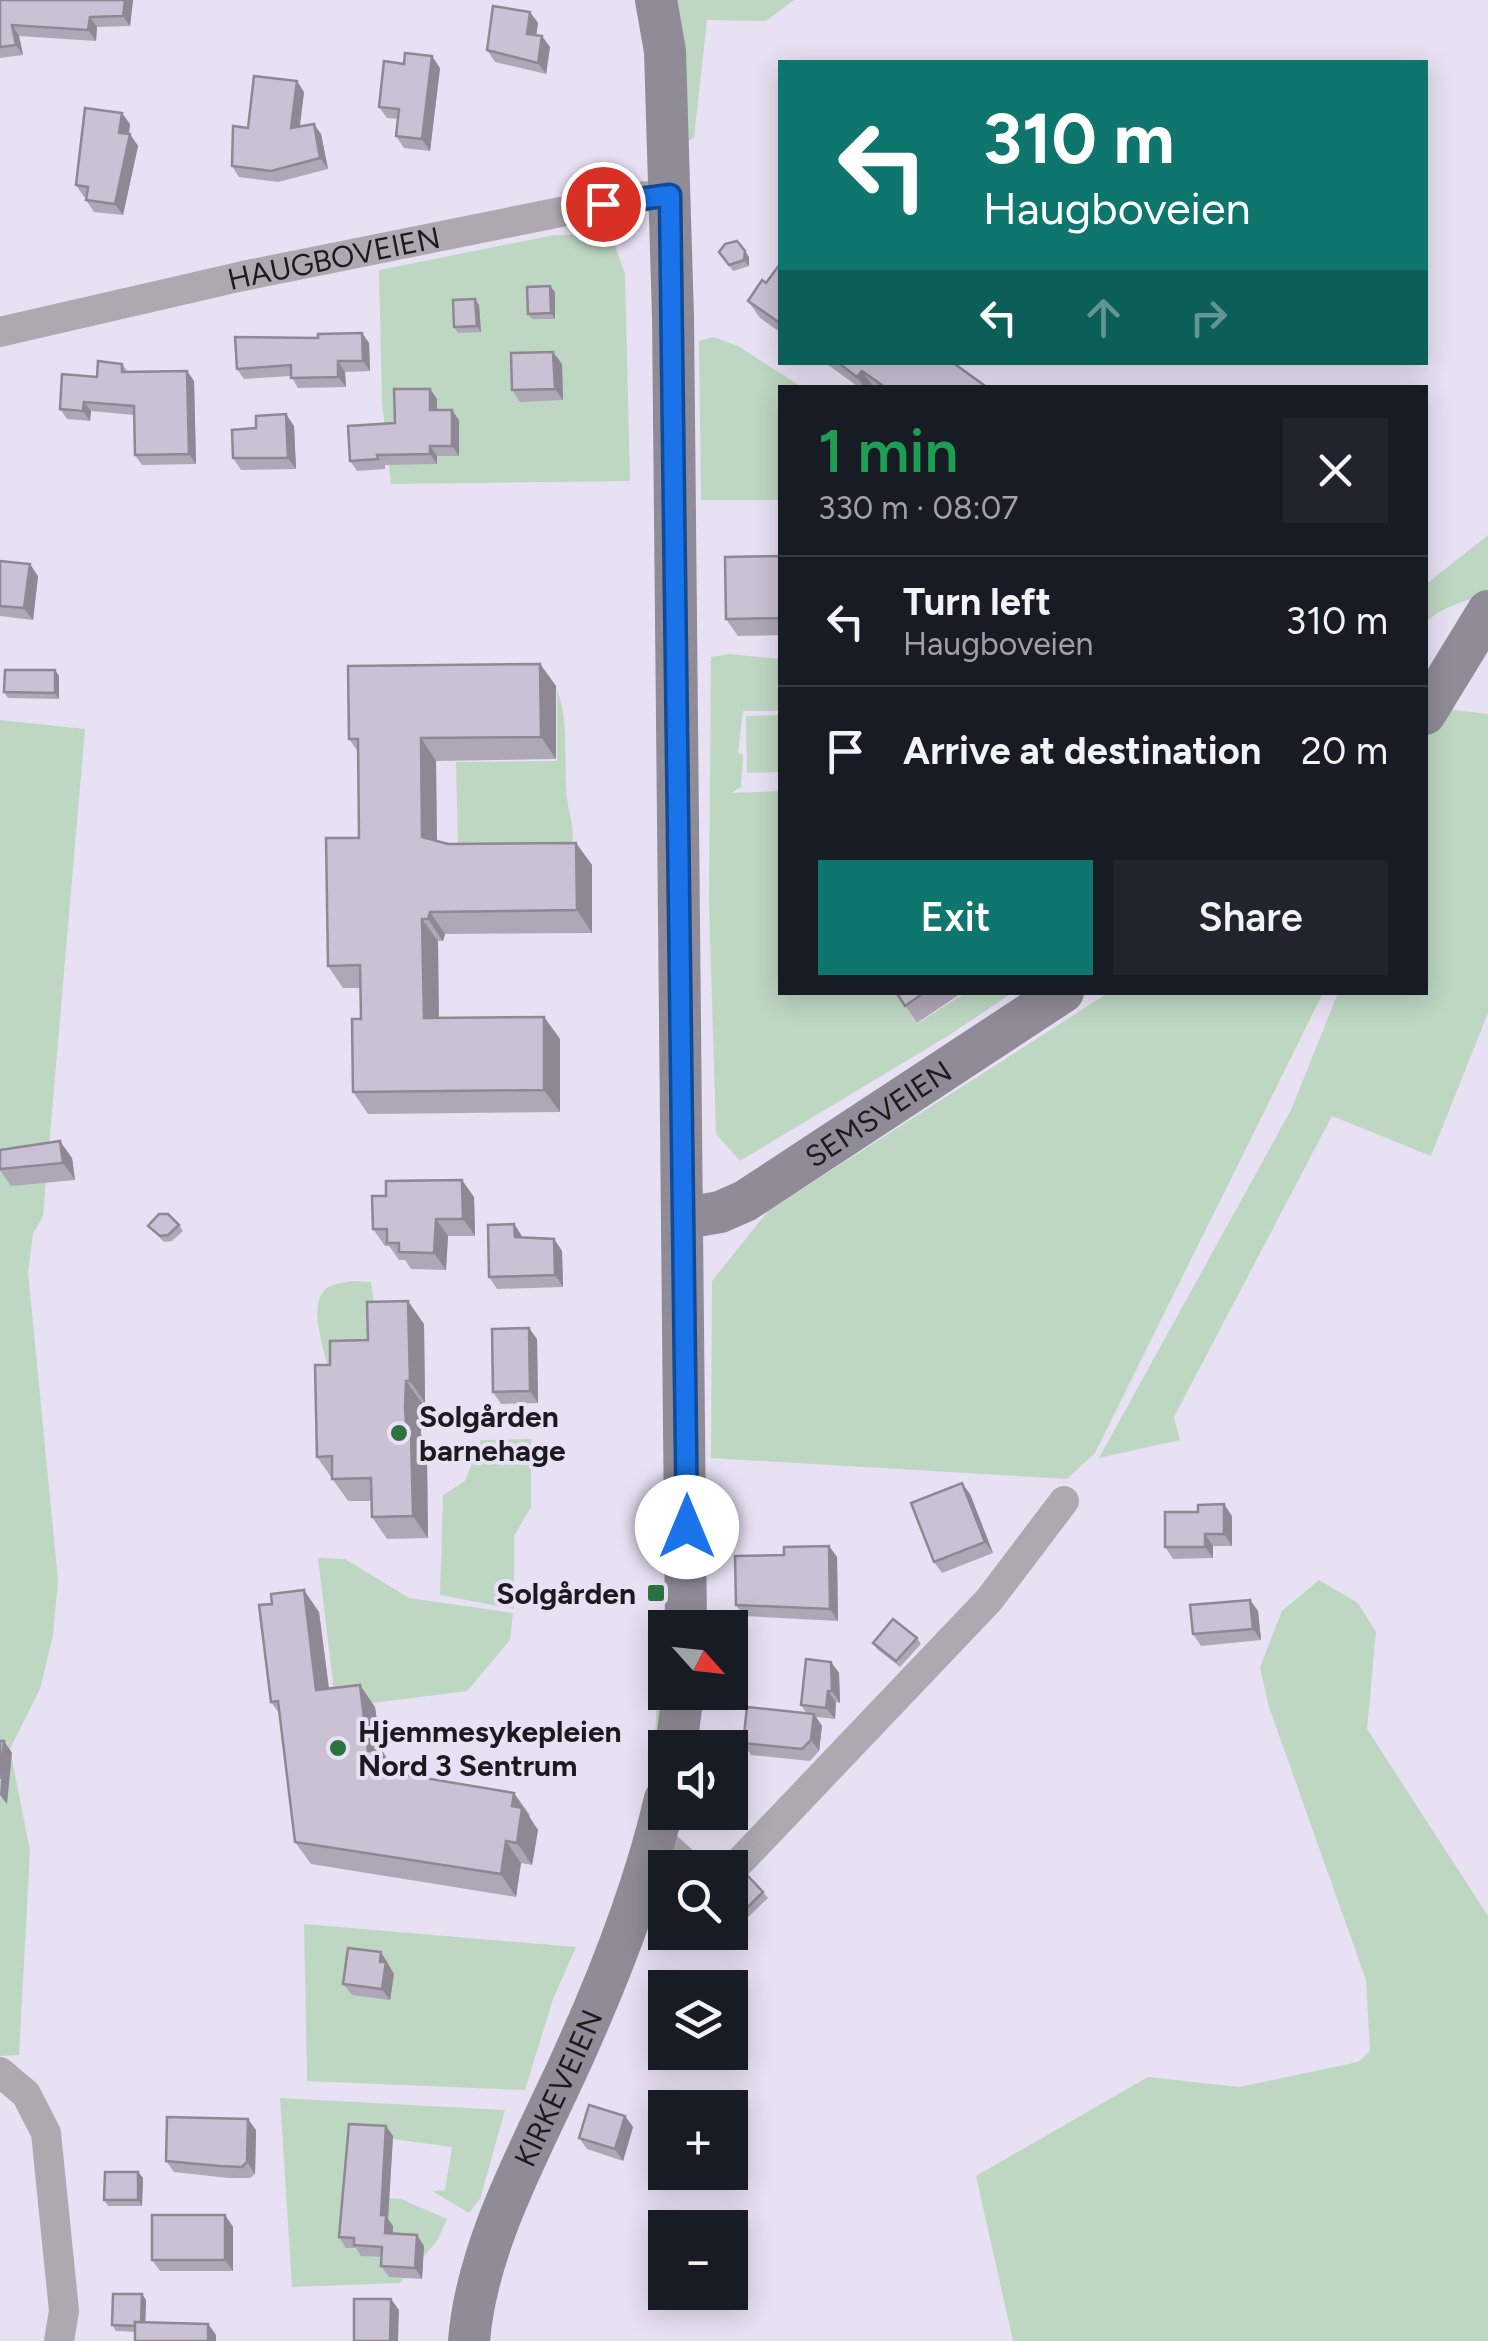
<!DOCTYPE html>
<html lang="en">
<head>
<meta charset="utf-8">
<style>
	body { margin:0; font-family:Figtree,sans-serif; background:#20242c; color:#f1f3f6; height:100vh; display:flex; flex-direction:column; font-size:38px; white-space:nowrap }
	* { box-sizing:border-box; margin:0 }
	p { font-size:32px; color:#9ea1a6 }
	.icon { flex:none; width:55px; height:55px; fill:none; stroke:currentColor; stroke-width:2; stroke-linecap:round; stroke-linejoin:round }
	.map { position:relative; flex:1; overflow:hidden }
	.panel { position:absolute; left:778px; top:385px; width:650px; height:610px; display:flex; flex-direction:column; background:#171b24; border-radius:0px; box-shadow:0 5px 25px #0003 }
	.panel>* { flex:none }
	.banner { position:absolute; left:778px; top:60px; width:650px; height:305px; border-radius:0px; box-shadow:0 5px 25px #0003; background:#0f766e; color:#fff; overflow:hidden }
	.needle { width:65px; rotate:117deg }
	.controls { position:absolute; left:648px; top:1610px; display:grid; gap:20px }
	.controls a { display:grid; place-items:center; width:100px; height:100px; border-radius:0px; background:#171b24; box-shadow:0 5px 25px #0003; font-size:50px }
	.pin { position:absolute; display:grid; place-items:center; width:85px; height:85px; color:#fff; margin:-42px; border:5px solid #fff; border-radius:50%; box-shadow:0 2px 10px #0007 }
	.me { position:absolute; width:110px; margin:-55px; rotate:0deg; stroke-linejoin:round; filter:drop-shadow(0 0 8px #0008) }
	.turn { display:flex; align-items:center; gap:35px; height:210px; padding:0 40px; font-size:45px }
	.turn .icon { width:130px; height:130px; stroke-width:2.5 }
	.turn b { display:block; font-size:70px; line-height:85px }
	.lanes { display:flex; align-items:center; height:95px; padding:0 40px; background:#0003; justify-content:center; gap:50px; direction:ltr }
	.lanes .off { opacity:.35 }
	.round { display:grid; place-items:center; flex:none; width:105px; height:105px; border-radius:0px; background:#20242c }
	.headline { display:flex; align-items:center; justify-content:space-between; height:170px; padding:0 40px }
	h1 { font-size:60px; font-weight:600; line-height:75px; color:#1e9e55 }
	.action { display:flex; gap:20px; margin-top:auto; padding:20px 40px }
	.action a { flex:1; height:115px; border-radius:0px; background:#0f766e; color:#fff; font-size:40px; font-weight:600; line-height:115px; text-align:center }
	.action a+a { background:#20242c; color:#f1f3f6 }
	ul { padding:0; list-style:none }
	li { display:flex; align-items:center; gap:30px; height:130px; padding:0 40px; border-top:2px solid #363941 }
	li div { flex:1 }
	li b { display:block; font-size:38px }
	li em { font-style:normal }
	.map>svg:first-child { display:block }
	.green { fill:#bdd7c2 }
	.lines { fill:none; stroke-linecap:round; stroke-linejoin:round }
	.minor { stroke:#aca9b1; stroke-width:30 }
	.secondary { stroke:#908c97; stroke-width:42 }
	.wall { fill:#aea7b6 }
	.shaded-wall { fill:#8d8894 }
	.building { fill:#cac2d4; stroke:#8d8894; stroke-width:2.5 }
	.route-casing { stroke:#114b97; stroke-width:25 }
	.route { stroke:#1a73e8; stroke-width:18 }
	.poi-dot { fill:#2b7442; stroke:#e8e1f4; stroke-width:4 }
	.labels { text-anchor:middle; dominant-baseline:central; stroke-width:8; stroke-linejoin:round; paint-order:stroke }
	.street-label { font-size:30px; fill:#1c191f; stroke:#e8e1f4 }
	.poi-label { font-size:30px; font-weight:bold; fill:#1c191f; stroke:#e8e1f4; text-anchor:start }
</style>
</head>
<body>
<div class="map">
<svg width="1488" height="2341" viewBox="0 0 1488 2341">
	<rect width="100%" height="100%" fill="#e8e1f4"/>
	<g class="green">
		<polygon points="671,0 794,0 766,21 707,20 694,138 686,142"/>
		<polygon points="611,234 625,274 630,481 391,484 382,402 379,270 554,235"/>
		<polygon points="713,337 738,346 802,387 780,388 780,500 701,500 699,341"/>
		<path d="M 1488,535 L 1488,590 C 1466,604 1444,604 1425,623 L 1425,585 Z"/>
		<polygon points="729,654 780,659 780,711 743,711 738,753 743,755 741,787 731,793 780,791 780,992 903,993 899,996 917,1024 965,993 1012,993 951,1034 740,1161 716,1134 709,903 711,657"/>
		<path d="M 557,689 C 570,723 563,763 567,798 C 569,815 575,826 572,844 L 458,849 L 456,762 L 557,761 Z"/>
		<polygon points="1445,709 1488,714 1488,1013 1431,1156 1332,1116 1174,1417 1180,1440 1099,1458 1291,1110 1338,993 1425,992 1425,737"/>
		<polygon points="780,715 780,772 747,773 746,716"/>
		<polygon points="0,720 85,729 43,1216 33,1234 28,1272 58,1580 53,1635 40,1689 10,1749 30,1851 19,2055 0,2056"/>
		<polygon points="1108,993 1323,993 1095,1453 1067,1479 711,1458 712,1281 768,1211"/>
		<path d="M 351,1281 L 371,1282 L 381,1357 L 328,1368 C 324,1349 307,1302 327,1288 C 332,1284 344,1283 351,1281 Z"/>
		<polygon points="531,1439 531,1507 514,1536 514,1609 440,1595 443,1495 465,1481 481,1440"/>
		<polygon points="318,1558 345,1559 409,1598 513,1613 510,1640 467,1691 342,1707 335,1700"/>
		<polygon points="1319,1580 1358,1603 1376,1632 1367,1729 1488,1916 1488,2341 1013,2341 976,2176 1148,2077 1239,2087 1358,2062 1370,2051 1366,1980 1269,1707 1260,1667 1282,1611"/>
		<polygon points="661,1623 665,1692 670,1695 657,1779 653,1773"/>
		<polygon points="304,1924 576,1947 553,1999 525,2090 307,2081"/>
		<polygon points="280,2098 505,2110 480,2199 469,2213 432,2191 445,2190 452,2147 385,2138 365,2197 401,2199 447,2219 437,2241 400,2283 292,2287"/>
	</g>
	<g class="lines">
		<g class="minor">
			<path id="s1" d="M 0,332 L 243,276 L 635,197 L 670,195"/>
			<polyline points="655,1836 690,1868"/>
			<polyline points="730,1872 989,1600 1064,1501"/>
			<polyline points="0,2072 26,2094 46,2133 64,2311 59,2341"/>
		</g>
		<g class="secondary">
			<polyline points="656,0 665,51 673,317 686,1628"/>
			<polyline points="1425,714 1488,611"/>
			<path id="s2" d="M 685,1218 L 720,1212 L 745,1201 L 1063,992"/>
			<polyline points="676,1748 683,1692"/>
			<path id="s3" d="M 469,2341 C 477,2240 536,2141 576,2050 C 612,1970 645,1885 665,1799"/>
		</g>
	</g>
	<g class="wall">
		<polygon points="0,0 133,0 130,26 97,27 96,41 19,36 23,55 0,58"/>
		<polygon points="530,12 538,23 536,35 550,47 546,74 495,62 487,50"/>
		<polygon points="440,68 430,151 404,148 396,136 398,119 387,118 379,107"/>
		<polygon points="304,92 300,126 321,134 328,169 278,182 239,177 232,166 248,128"/>
		<polygon points="130,124 129,134 138,146 123,215 94,212 86,200 87,197 84,197 76,185"/>
		<polygon points="719,252 749,257 749,266 733,271"/>
		<polygon points="780,264 780,332 760,318 748,301 766,283"/>
		<polygon points="550,286 555,292 555,319 532,319 528,314"/>
		<polygon points="479,305 481,332 458,333 454,327"/>
		<polygon points="362,333 369,343 370,371 345,372 346,387 298,388 291,376 244,379 237,369 318,338"/>
		<polygon points="553,352 562,364 563,400 520,402 512,390"/>
		<polygon points="824,362 952,362 988,388 860,388"/>
		<polygon points="122,364 128,372 187,371 194,381 196,464 142,465 135,455 134,415 91,411 90,421 67,419 60,409 97,377"/>
		<polygon points="430,389 437,399 437,410 459,420 459,456 437,456 437,464 385,465 385,469 357,471 350,461 395,423"/>
		<polygon points="294,426 296,469 241,470 233,458"/>
		<polygon points="780,556 780,635 738,636 726,619"/>
		<polygon points="0,561 38,576 33,620 0,616"/>
		<polygon points="540,664 556,686 556,759 436,761 437,841 448,844 576,843 592,865 592,933 445,934 443,941 438,941 439,1018 544,1017 560,1039 560,1112 368,1114 353,1092 361,1019 360,988 343,988 328,966 359,838 358,752 349,739"/>
		<polygon points="59,676 59,699 8,698 4,692"/>
		<polygon points="896,992 963,992 917,1023"/>
		<polygon points="0,1150 72,1158 75,1180 11,1186 0,1170"/>
		<polygon points="474,1197 475,1236 448,1236 446,1270 411,1269 405,1260 399,1260 389,1246 385,1246 373,1229"/>
		<polygon points="514,1224 522,1237 554,1239 562,1251 563,1287 497,1289 489,1277"/>
		<polygon points="179,1225 183,1231 172,1241 164,1242 148,1226"/>
		<polygon points="424,1324 425,1403 422,1403 421,1431 422,1452 427,1459 428,1538 387,1539 372,1517 371,1501 348,1501 317,1457 330,1365 368,1340"/>
		<polygon points="537,1339 538,1403 501,1404 493,1392"/>
		<polygon points="970,1494 993,1553 942,1573 934,1562"/>
		<polygon points="1232,1516 1232,1546 1213,1546 1213,1558 1173,1559 1165,1547"/>
		<polygon points="829,1546 837,1557 838,1621 744,1616 736,1605 784,1555"/>
		<polygon points="1250,1600 1258,1611 1261,1640 1201,1646 1193,1634"/>
		<polygon points="319,1612 329,1689 375,1707 381,1749 396,1773 514,1793 530,1815 529,1818 538,1830 532,1865 521,1863 516,1897 311,1864 295,1842 279,1713 271,1702"/>
		<polygon points="917,1638 921,1644 900,1667 877,1649 873,1643"/>
		<polygon points="831,1662 839,1673 840,1703 836,1702 835,1719 816,1717 822,1726 819,1751 810,1761 751,1755 743,1743 807,1714 801,1705"/>
		<polygon points="730,1886 763,1892 768,1898 737,1928 730,1921"/>
		<polygon points="389,1964 388,1967 394,1974 390,2000 352,1995 343,1984"/>
		<polygon points="625,2116 633,2127 623,2161 587,2149 579,2138"/>
		<polygon points="256,2130 255,2174 250,2178 228,2178 174,2172 166,2161"/>
		<polygon points="393,2136 388,2219 393,2226 393,2234 424,2246 422,2279 389,2277 381,2266 382,2257 361,2256 356,2248 346,2248 339,2237"/>
		<polygon points="138,2172 143,2178 142,2206 108,2206 104,2200"/>
		<polygon points="225,2215 233,2227 233,2271 160,2271 152,2260"/>
		<polygon points="142,2294 146,2300 145,2323 208,2324 216,2335 116,2331 112,2325"/>
	</g>
	<g class="shaded-wall">
		<polygon points="125,0 133,0 130,26 123,16"/>
		<polygon points="530,12 538,23 535,45 527,34"/>
		<polygon points="90,17 97,27 96,41 88,30"/>
		<polygon points="12,25 19,36 23,55 16,45"/>
		<polygon points="542,36 550,47 546,74 538,63"/>
		<polygon points="432,56 440,68 430,151 422,139"/>
		<polygon points="297,81 304,92 298,139 291,128"/>
		<polygon points="122,113 130,124 127,145 119,133"/>
		<polygon points="314,124 321,134 328,169 320,158"/>
		<polygon points="130,134 138,146 123,215 115,204"/>
		<polygon points="745,251 749,257 749,266 744,260"/>
		<polygon points="550,286 555,292 555,319 551,313"/>
		<polygon points="475,299 479,305 481,332 477,326"/>
		<polygon points="362,333 369,343 370,371 363,361"/>
		<polygon points="553,352 562,364 563,400 555,389"/>
		<polygon points="338,361 345,372 346,387 338,377"/>
		<polygon points="187,371 194,381 196,464 189,454"/>
		<polygon points="862,371 874,388 865,388 857,377"/>
		<polygon points="430,389 437,399 437,420 430,410"/>
		<polygon points="84,402 91,411 90,421 83,411"/>
		<polygon points="452,410 459,420 459,456 452,446"/>
		<polygon points="286,414 294,426 296,469 288,458"/>
		<polygon points="430,446 437,456 437,464 430,454"/>
		<polygon points="30,564 38,576 33,620 24,608"/>
		<polygon points="540,664 556,686 556,759 541,737"/>
		<polygon points="55,670 59,676 59,699 55,693"/>
		<polygon points="421,738 436,761 437,859 422,837"/>
		<polygon points="576,843 592,865 592,933 577,910"/>
		<polygon points="430,912 445,934 443,941 428,919"/>
		<polygon points="422,919 438,941 439,1041 424,1018"/>
		<polygon points="544,1017 560,1039 560,1112 544,1090"/>
		<polygon points="60,1141 72,1158 75,1180 63,1163"/>
		<polygon points="462,1180 474,1197 475,1236 463,1219"/>
		<polygon points="436,1219 448,1236 446,1270 434,1253"/>
		<polygon points="514,1224 522,1236 523,1249 515,1237"/>
		<polygon points="554,1239 562,1251 563,1287 555,1275"/>
		<polygon points="408,1301 424,1324 425,1403 410,1381"/>
		<polygon points="529,1328 537,1339 538,1403 530,1391"/>
		<polygon points="406,1381 422,1403 421,1431 422,1452 427,1459 428,1538 413,1516 405,1408"/>
		<polygon points="962,1483 970,1494 993,1553 985,1542"/>
		<polygon points="1224,1504 1232,1516 1232,1546 1224,1534"/>
		<polygon points="1205,1534 1213,1546 1213,1558 1205,1547"/>
		<polygon points="829,1546 837,1557 838,1621 830,1609"/>
		<polygon points="304,1590 319,1612 332,1713 316,1690"/>
		<polygon points="1250,1600 1258,1611 1261,1640 1253,1629"/>
		<polygon points="831,1662 839,1673 840,1703 832,1691"/>
		<polygon points="360,1685 375,1707 381,1749 396,1772 399,1794 368,1751"/>
		<polygon points="828,1691 836,1702 835,1719 826,1708"/>
		<polygon points="814,1714 822,1726 819,1751 811,1740"/>
		<polygon points="4,1741 12,1753 7,1804 0,1795"/>
		<polygon points="514,1793 538,1830 532,1865 517,1843 512,1806"/>
		<polygon points="506,1841 521,1863 516,1897 501,1874"/>
		<polygon points="381,1952 394,1974 390,2000 382,1989 380,1962"/>
		<polygon points="625,2116 633,2127 623,2161 615,2149"/>
		<polygon points="248,2119 256,2130 255,2174 247,2162"/>
		<polygon points="386,2126 393,2136 388,2219 393,2226 392,2244 385,2233 381,2215"/>
		<polygon points="138,2172 143,2178 142,2206 138,2200"/>
		<polygon points="225,2215 233,2227 233,2271 225,2260"/>
		<polygon points="417,2235 424,2246 422,2279 415,2268"/>
		<polygon points="142,2294 146,2300 145,2331 141,2326"/>
		<polygon points="391,2299 399,2310 398,2341 390,2341"/>
		<polygon points="208,2324 216,2335 216,2341 208,2341"/>
	</g>
	<g class="building">
		<polygon points="0,0 125,0 123,16 90,17 88,30 12,25 16,45 0,47"/>
		<polygon points="493,6 530,12 527,34 542,36 538,63 487,50"/>
		<polygon points="405,53 432,56 422,139 396,136 399,109 379,107 384,61 404,64"/>
		<polygon points="254,76 297,81 291,128 314,124 320,158 271,171 232,166 233,126 248,128"/>
		<polygon points="85,108 122,113 119,133 130,134 115,204 86,200 88,187 76,185"/>
		<polygon points="737,241 745,251 744,260 729,265 719,252 725,244"/>
		<polygon points="780,264 780,323 748,301 762,280 766,283"/>
		<polygon points="550,286 551,313 528,314 527,287"/>
		<polygon points="475,299 477,326 454,327 453,300"/>
		<polygon points="362,333 363,361 338,361 338,377 291,378 291,365 237,369 235,337 318,338 318,334"/>
		<polygon points="553,352 555,389 512,390 511,353"/>
		<polygon points="98,361 122,364 122,372 187,371 189,454 135,455 134,406 84,402 83,411 60,409 62,374 97,377"/>
		<polygon points="837,362 952,362 988,388 886,388 862,371 857,377"/>
		<polygon points="394,389 430,389 430,410 452,410 452,446 430,446 430,454 377,455 378,459 350,461 348,426 395,423"/>
		<polygon points="286,414 288,458 233,458 232,430 256,428 256,416"/>
		<polygon points="780,556 780,618 726,619 725,557"/>
		<polygon points="0,561 30,564 24,608 0,606"/>
		<polygon points="540,664 541,737 421,738 422,837 448,844 576,843 577,910 430,912 428,919 422,919 424,1018 544,1017 544,1090 353,1092 352,1019 361,1019 360,965 328,966 326,838 359,838 358,739 349,739 348,666"/>
		<polygon points="5,670 55,670 55,693 4,692"/>
		<polygon points="896,992 925,992 905,1006"/>
		<polygon points="60,1141 63,1163 0,1169 0,1150"/>
		<polygon points="462,1180 463,1219 436,1219 434,1253 399,1252 399,1243 387,1243 387,1229 373,1229 372,1196 386,1196 386,1181"/>
		<polygon points="159,1214 168,1214 179,1225 168,1235 160,1236 148,1226"/>
		<polygon points="514,1224 515,1237 554,1239 555,1275 489,1277 488,1225"/>
		<polygon points="408,1301 410,1381 406,1381 405,1408 407,1436 411,1436 413,1516 372,1517 371,1478 332,1479 332,1456 317,1457 315,1365 330,1365 330,1341 368,1340 367,1302"/>
		<polygon points="529,1328 530,1391 493,1392 492,1329"/>
		<polygon points="962,1483 985,1542 934,1562 911,1503"/>
		<polygon points="1224,1504 1224,1534 1205,1534 1205,1547 1165,1547 1165,1512 1198,1512 1198,1505"/>
		<polygon points="829,1546 830,1609 736,1605 735,1556 784,1555 784,1547"/>
		<polygon points="304,1590 316,1690 360,1685 368,1751 380,1749 383,1771 514,1793 512,1806 522,1808 517,1843 506,1841 501,1874 295,1842 278,1701 271,1702 259,1605 272,1604 271,1594"/>
		<polygon points="1250,1600 1253,1629 1193,1634 1190,1605"/>
		<polygon points="893,1619 917,1638 896,1661 873,1643"/>
		<polygon points="806,1659 831,1662 832,1691 828,1691 826,1708 801,1705"/>
		<polygon points="747,1707 814,1714 811,1740 802,1749 743,1743"/>
		<polygon points="0,1741 4,1741 0,1779"/>
		<polygon points="745,1873 763,1892 733,1922 730,1919 730,1886"/>
		<polygon points="348,1948 381,1952 380,1962 386,1962 382,1989 343,1984"/>
		<polygon points="589,2105 625,2116 615,2149 579,2138"/>
		<polygon points="167,2117 248,2119 247,2162 242,2167 220,2166 166,2161"/>
		<polygon points="349,2124 386,2126 381,2215 386,2215 385,2233 417,2235 415,2268 381,2266 382,2247 354,2245 354,2238 339,2237"/>
		<polygon points="105,2172 138,2172 138,2200 104,2200"/>
		<rect x="152" y="2215" width="73" height="45"/>
		<polygon points="113,2294 142,2294 141,2323 135,2322 135,2326 112,2325"/>
		<polygon points="354,2299 391,2299 390,2341 354,2341"/>
		<polygon points="135,2322 208,2324 208,2341 135,2341"/>
	</g>
	<g class="lines">
		<g class="route-casing">
			<polyline id="route" points="603,204 670,195 687,1527"/>
		</g>
		<use href="#route" class="route"/>
	</g>
	<g class="poi-dot">
		<circle cx="399" cy="1433" r="10"/>
		<rect x="646" y="1583" width="20" height="20" rx="5"/>
		<circle cx="338" cy="1748" r="10"/>
	</g>
	<g class="labels">
		<g class="street-label">
			<text stroke="none"><textPath href="#s1" startOffset="342">HAUGBOVEIEN</textPath></text>
			<text stroke="none"><textPath href="#s2" startOffset="222">SEMSVEIEN</textPath></text>
			<text stroke="none"><textPath href="#s3" startOffset="270">KIRKEVEIEN</textPath></text>
		</g>
		<g class="poi-label">
			<text x="419" y="1416">Solgården<tspan x="419" dy="34">barnehage</tspan></text>
			<text x="636" y="1593" text-anchor="end">Solgården</text>
			<text x="358" y="1731">Hjemmesykepleien<tspan x="358" dy="34">Nord 3 Sentrum</tspan></text>
		</g>
	</g>
</svg>
<div class="controls">
<a><svg class="needle" viewBox="-14 -14 28 28"><path d="M0-13l5 13h-10z" fill="#e53935"/><path d="M0 13l5-13h-10z" fill="#9ea1a6"/></svg></a>
<a><svg class="icon" aria-label="sound" viewBox="0 0 24 24"><path d="M4 9h4l5-4v14l-5-4H4zM17 9q2 3 0 6"/></svg></a>
<a><svg class="icon" aria-label="search" viewBox="0 0 24 24"><circle cx="10" cy="10" r="6"/><path d="M15 15l6 6"/></svg></a>
<a><svg class="icon" aria-label="layers" viewBox="0 0 24 24"><path d="M12 4l9 5-9 5-9-5zM3 14l9 5 9-5"/></svg></a>
<a>+</a>
<a>−</a>
</div>
<div class="pin" style="left:603px;top:204px;background:#d93025"><svg class="icon" aria-label="arrive" viewBox="0 0 24 24"><path d="M6 21V4h12l-3 4 3 4H6"/></svg></div>
<svg class="me" style="left:687px;top:1527px" viewBox="-20 -20 40 40"><circle r="19" fill="#fff"/><path d="M0-13L10 11 0 6-10 11z" fill="#1a73e8"/></svg>
<div class="banner">
<div class="turn"><svg class="icon" aria-label="left" viewBox="0 0 24 24"><path d="M17 20v-9H6M10 6l-5 5 5 5"/></svg><div><b>310 m</b>Haugboveien</div></div>
<div class="lanes"><svg class="icon" aria-label="left" viewBox="0 0 24 24"><path d="M17 20v-9H6M10 6l-5 5 5 5"/></svg><svg class="icon off" aria-label="ahead" viewBox="0 0 24 24"><path d="M12 20V5M6 11l6-6 6 6"/></svg><svg class="icon off" aria-label="right" viewBox="0 0 24 24"><path d="M7 20v-9h11M14 6l5 5-5 5"/></svg></div>
</div>
<section class="panel">
<div class="headline"><div><h1>1 min</h1><p>330 m · 08:07</p></div><a class="round"><svg class="icon" aria-label="close" viewBox="0 0 24 24"><path d="M6 6l12 12M18 6L6 18"/></svg></a></div>
<ul>
<li><svg class="icon" aria-label="left" viewBox="0 0 24 24"><path d="M17 20v-9H6M10 6l-5 5 5 5"/></svg><div><b>Turn left</b><p>Haugboveien</p></div><em>310 m</em></li>
<li><svg class="icon" aria-label="arrive" viewBox="0 0 24 24"><path d="M6 21V4h12l-3 4 3 4H6"/></svg><div><b>Arrive at destination</b></div><em>20 m</em></li>
</ul>
<div class="action"><a>Exit</a><a>Share</a></div>
</section>
</div>
</body>
</html>
